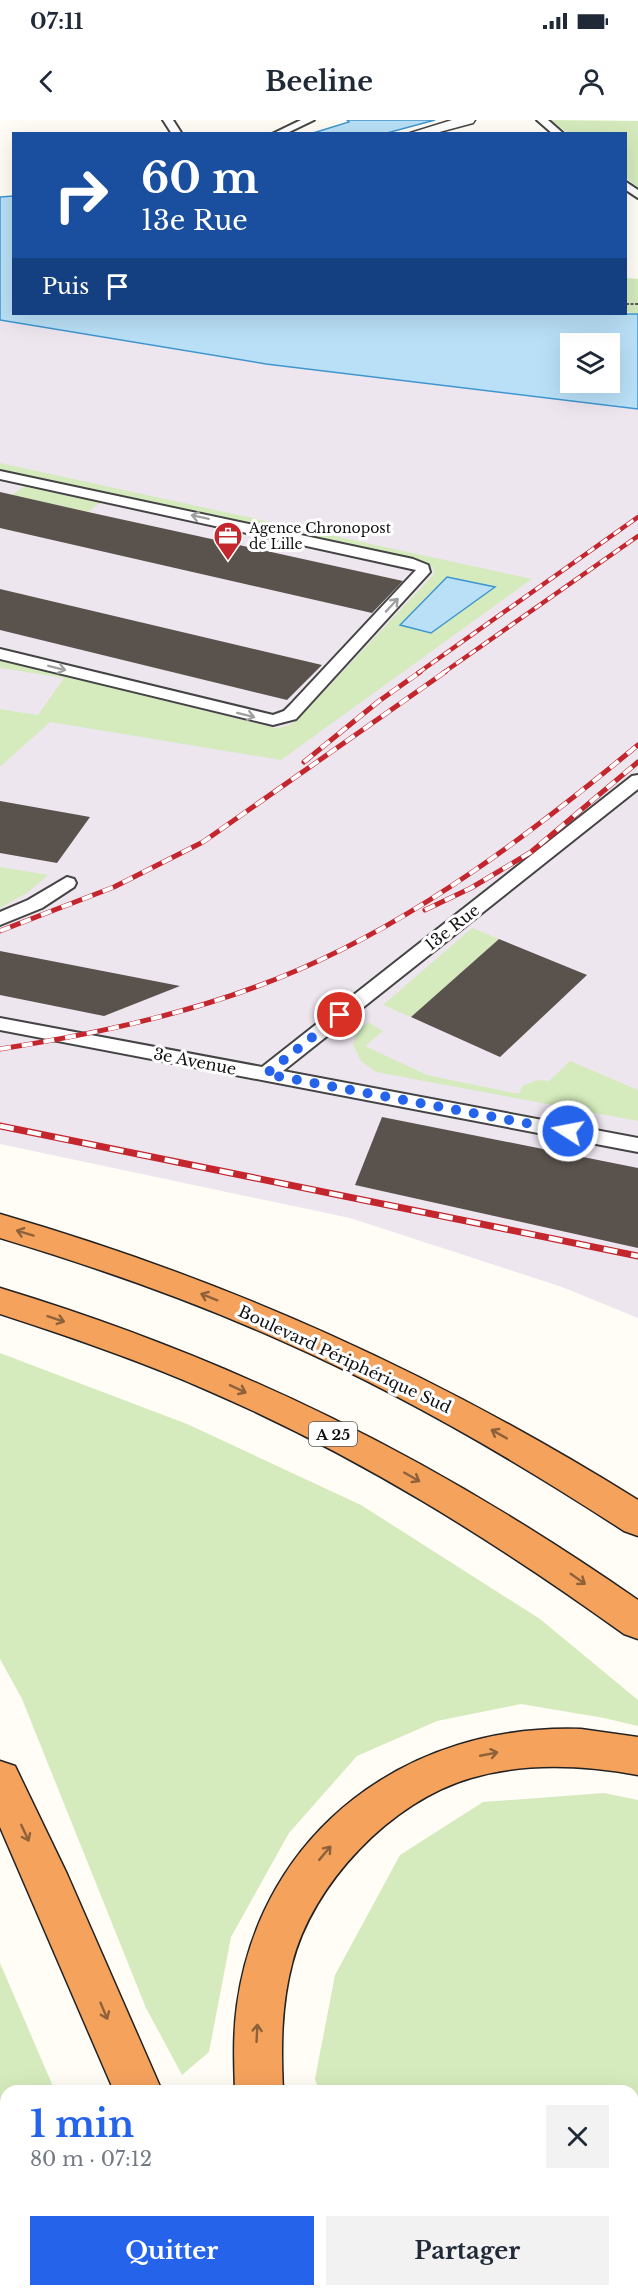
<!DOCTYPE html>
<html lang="fr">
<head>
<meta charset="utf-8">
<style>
	body { margin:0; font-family:"Libre Baskerville",serif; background:#f2f2f3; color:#1f2937; height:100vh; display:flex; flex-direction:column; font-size:22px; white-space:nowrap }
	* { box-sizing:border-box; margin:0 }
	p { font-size:20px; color:#747a83 }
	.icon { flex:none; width:33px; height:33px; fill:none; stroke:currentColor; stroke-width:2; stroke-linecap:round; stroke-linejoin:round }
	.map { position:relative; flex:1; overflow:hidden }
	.details { position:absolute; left:0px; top:1965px; width:639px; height:212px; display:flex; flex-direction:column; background:#fff; border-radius:18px 18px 0 0; box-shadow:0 6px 24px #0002 }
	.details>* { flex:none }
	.hud { position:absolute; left:12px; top:12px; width:615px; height:183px; border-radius:0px; box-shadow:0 6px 24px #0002; background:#1a4fa0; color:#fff; overflow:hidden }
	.buttons { position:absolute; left:560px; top:213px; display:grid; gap:12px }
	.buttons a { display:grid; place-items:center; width:60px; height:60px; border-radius:0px; background:#fff; box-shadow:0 6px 24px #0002; font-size:30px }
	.pin { position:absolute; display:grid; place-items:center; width:51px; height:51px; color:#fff; margin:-26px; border:3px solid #fff; border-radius:50%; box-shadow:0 2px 6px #0007 }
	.me { position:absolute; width:66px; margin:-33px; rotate:281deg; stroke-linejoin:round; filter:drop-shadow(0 0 4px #0008) }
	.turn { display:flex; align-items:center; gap:21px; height:126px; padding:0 30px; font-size:27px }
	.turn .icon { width:78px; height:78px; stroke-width:2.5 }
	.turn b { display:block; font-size:42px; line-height:51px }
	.then { display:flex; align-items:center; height:57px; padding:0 30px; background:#0003; gap:12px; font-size:22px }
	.round { display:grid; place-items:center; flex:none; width:63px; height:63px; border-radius:0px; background:#f2f2f3 }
	.overview { display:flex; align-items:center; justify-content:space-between; height:102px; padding:0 30px }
	h1 { font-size:36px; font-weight:700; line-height:45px; color:#2563eb }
	.button { display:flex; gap:12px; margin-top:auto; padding:12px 30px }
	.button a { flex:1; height:69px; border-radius:0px; background:#2563eb; color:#fff; font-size:24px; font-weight:700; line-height:69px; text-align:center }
	.button a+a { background:#f2f2f3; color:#1f2937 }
	.status { display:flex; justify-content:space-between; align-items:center; height:42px; padding:0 30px; background:#fff; direction:ltr }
	.status svg { height:16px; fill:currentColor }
	header { display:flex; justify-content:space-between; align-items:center; height:78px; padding:0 30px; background:#fff; font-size:27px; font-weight:700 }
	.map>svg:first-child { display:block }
	.industrial { fill:#eee6ef }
	.green { fill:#d5ebbd }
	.water { fill:#b9e0f7; stroke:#3f96cf; stroke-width:1.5; fill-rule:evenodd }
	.building { fill:#5a524d }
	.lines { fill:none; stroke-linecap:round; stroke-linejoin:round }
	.lane-casing { stroke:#444; stroke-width:4 }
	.street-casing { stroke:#444; stroke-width:3 }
	.highway-casing { stroke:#222; stroke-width:3 }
	.path { stroke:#333; stroke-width:1.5; stroke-dasharray:3 1.5; stroke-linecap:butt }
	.lane { fill:#fff; fill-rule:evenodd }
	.street { fill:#fff; fill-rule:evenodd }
	.highway { fill:#f5a25d; fill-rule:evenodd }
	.rail-far2-casing { stroke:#c4262e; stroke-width:4.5 }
	.rail-far1-casing { stroke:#c4262e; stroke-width:5 }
	.rail-casing { stroke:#c4262e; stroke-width:7 }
	.rail-far2 { stroke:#fff; stroke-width:3; stroke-dasharray:8; stroke-linecap:butt }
	.rail-far1 { stroke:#fff; stroke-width:4; stroke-dasharray:11; stroke-linecap:butt }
	.rail { stroke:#fff; stroke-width:4.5; stroke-dasharray:14; stroke-linecap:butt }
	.oneway { stroke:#a0a0a0 }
	.oneway2 { stroke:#8e613b }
	.route { stroke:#2563eb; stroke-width:10; stroke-dasharray:0 18 }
	.labels { text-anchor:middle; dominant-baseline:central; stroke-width:6; stroke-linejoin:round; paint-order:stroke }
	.far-poi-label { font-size:14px; fill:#111; stroke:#fff; text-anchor:start }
	.shield { fill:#fff; stroke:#585858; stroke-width:1.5 }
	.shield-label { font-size:15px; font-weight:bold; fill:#111 }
	.street-label { font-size:16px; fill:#111; stroke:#fff }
</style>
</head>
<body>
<div class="status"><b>07:11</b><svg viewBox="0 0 49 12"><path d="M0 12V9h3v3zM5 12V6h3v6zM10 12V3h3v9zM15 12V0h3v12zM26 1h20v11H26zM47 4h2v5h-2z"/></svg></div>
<header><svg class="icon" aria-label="back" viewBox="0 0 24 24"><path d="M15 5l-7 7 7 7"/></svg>Beeline<svg class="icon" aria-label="person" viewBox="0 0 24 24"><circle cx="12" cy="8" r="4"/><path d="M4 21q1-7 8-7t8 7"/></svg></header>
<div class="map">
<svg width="638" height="2176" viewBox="0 0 638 2176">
	<rect width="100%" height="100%" fill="#fffdf5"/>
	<polygon class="industrial" points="0,200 266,244 638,289 638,1198 562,1167 350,1098 0,1024"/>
	<g class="green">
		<polygon points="550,0 638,1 638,67 626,58 626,14 568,13"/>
		<polygon points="626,158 638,159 638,194 626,192"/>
		<path d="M 0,343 L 532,459 L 281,640 L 50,602 L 0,647 L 0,589 L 38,595 L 64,558 L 0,548 L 0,540 L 275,608 C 287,607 293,604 301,596 L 434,454 L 433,447 L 418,440 L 0,350 Z"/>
		<polygon points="26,365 102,381 88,392 12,375"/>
		<polygon points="0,747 48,755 27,773 0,788"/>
		<polygon points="472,808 499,819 411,897 383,885"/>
		<polygon points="368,902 383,911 365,926 427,955 519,974 522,966 538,960 549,961 570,941 638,970 638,1001 376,952 361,941 353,925 358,911"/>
		<polygon points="0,1233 187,1304 361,1385 540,1499 638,1580 638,1606 604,1598 521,1584 437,1601 357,1636 289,1713 231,1817 209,1932 182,1955 146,1888 22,1579 0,1539"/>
		<polygon points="604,1673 638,1680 638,2176 388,2176 386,2171 633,2170 633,1971 319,1971 315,1959 335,1855 400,1735 483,1682"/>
		<polygon points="0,1843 55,1971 6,1971 6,2031 0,2018"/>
		<polygon points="72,2171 142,2171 144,2176 75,2176"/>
	</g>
	<g class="water">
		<polygon points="347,0 435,0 387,13 313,13 349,2"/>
		<path d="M 13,76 L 14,194 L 638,194 L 638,289 L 266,244 L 0,200 L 0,77 ZM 570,224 L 609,224 L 609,262 L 570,262 Z"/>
		<polygon points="447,457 495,467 431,513 400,505"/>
	</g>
	<g class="building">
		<polygon points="0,372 88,392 403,461 372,493 0,408"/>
		<polygon points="0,469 322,545 287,580 0,510"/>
		<polygon points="0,681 90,697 57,743 0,733"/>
		<polygon points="499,819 587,855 500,937 411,897"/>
		<polygon points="0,831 180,866 104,896 0,875"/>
		<polygon points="382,997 638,1048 638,1128 355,1065"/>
	</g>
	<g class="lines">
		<g class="lane-casing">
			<g id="lane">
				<polygon points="163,0 173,0 182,14 172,14"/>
				<polygon points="301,0 314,0 285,14 272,14"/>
				<polygon points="537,0 548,0 564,14 553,14"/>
				<polygon points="626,62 638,70 638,78 626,70"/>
				<polygon points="0,351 413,439 428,445 430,452 296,599 273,605 0,539 0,529 273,595 284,591 290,585 416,450 0,359"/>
				<polygon points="638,655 638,669 283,951 638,1018 638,1032 0,910 0,898 262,947 632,656"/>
				<polygon points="67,757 74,759 76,763 74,767 42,788 0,805 0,792 28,780"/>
			</g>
		</g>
		<g class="street-casing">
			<polygon id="street" points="452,0 475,0 473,3 432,14 407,14"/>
		</g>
		<g class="highway-casing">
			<g id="highway">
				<path d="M 0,1094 C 231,1161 434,1253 638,1380 L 638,1416 L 624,1411 C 515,1340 402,1274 282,1221 C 191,1180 96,1147 0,1118 Z"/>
				<path d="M 0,1168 C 237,1240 435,1339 638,1480 L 638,1519 L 624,1514 C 493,1420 357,1335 209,1271 C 141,1241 71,1217 0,1194 Z"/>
				<path d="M 581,1609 L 638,1617 L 638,1655 C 583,1645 525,1642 471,1658 C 391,1681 312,1764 292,1844 C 281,1886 281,1928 283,1971 L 235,1971 C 234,1942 233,1914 237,1885 C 261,1710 409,1603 581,1609 Z"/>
				<polygon points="0,1641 15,1646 67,1754 162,1971 114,1971 0,1707"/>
				<polygon points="200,2170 253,2170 255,2176 203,2176"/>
				<polygon points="295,2170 347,2170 349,2176 297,2176"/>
			</g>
		</g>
		<polyline class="path" points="626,184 638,184"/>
		<use href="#lane" class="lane"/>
		<use href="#street" class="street"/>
		<use href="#highway" class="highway"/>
		<g class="rail-far2-casing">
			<g id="rail-far2">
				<polyline points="418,553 638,397"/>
				<polyline points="443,553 638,416"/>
			</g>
		</g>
		<g class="rail-far1-casing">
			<g id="rail-far1">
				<polyline points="304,642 379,581 420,552"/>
				<polyline points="425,790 471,768 531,732 638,642"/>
				<polyline points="0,811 114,767 203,722 445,552"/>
				<path d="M 0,929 C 102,913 203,891 298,850 C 423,796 534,711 638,625"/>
			</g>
		</g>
		<g class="rail-casing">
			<polyline id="rail" points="0,1006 638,1136"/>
		</g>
		<use href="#rail-far2" class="rail-far2"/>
		<use href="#rail-far1" class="rail-far1"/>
		<use href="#rail" class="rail"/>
	</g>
	<defs><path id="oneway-shaft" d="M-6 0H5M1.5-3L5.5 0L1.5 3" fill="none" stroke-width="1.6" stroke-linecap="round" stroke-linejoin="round" transform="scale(1.5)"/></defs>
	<g class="oneway">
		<use href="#oneway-shaft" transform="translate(200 397) rotate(-168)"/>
		<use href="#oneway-shaft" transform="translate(392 485) rotate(-47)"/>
		<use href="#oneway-shaft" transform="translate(57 548) rotate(14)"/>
		<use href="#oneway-shaft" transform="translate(246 595) rotate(14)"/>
	</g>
	<g class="oneway2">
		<use href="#oneway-shaft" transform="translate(25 1113) rotate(-163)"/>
		<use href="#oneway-shaft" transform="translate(209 1177) rotate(-158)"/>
		<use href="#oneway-shaft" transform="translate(56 1199) rotate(18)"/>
		<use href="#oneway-shaft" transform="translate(238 1269) rotate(25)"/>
		<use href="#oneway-shaft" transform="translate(499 1314) rotate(-151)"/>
		<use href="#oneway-shaft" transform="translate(412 1357) rotate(30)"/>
		<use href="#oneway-shaft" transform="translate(578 1459) rotate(35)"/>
		<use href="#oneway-shaft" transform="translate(489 1634) rotate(-11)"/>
		<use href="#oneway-shaft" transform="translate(25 1713) rotate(65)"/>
		<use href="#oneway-shaft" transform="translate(325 1733) rotate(-50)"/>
		<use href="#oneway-shaft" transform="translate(104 1891) rotate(67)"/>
		<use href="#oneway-shaft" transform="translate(257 1913) rotate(-87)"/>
	</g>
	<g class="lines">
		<polyline class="route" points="340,895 266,954 568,1011"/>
	</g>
	<defs>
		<g id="office-pin" transform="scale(1.5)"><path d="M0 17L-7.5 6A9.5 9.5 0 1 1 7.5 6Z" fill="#c4262e" stroke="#fff"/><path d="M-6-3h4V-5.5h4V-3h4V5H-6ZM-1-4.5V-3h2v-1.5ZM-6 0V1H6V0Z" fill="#fff"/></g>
	</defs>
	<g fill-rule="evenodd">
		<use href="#office-pin" x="228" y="416"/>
	</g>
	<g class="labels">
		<g class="far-poi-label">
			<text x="249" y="408">Agence Chronopost<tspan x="249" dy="16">de Lille</tspan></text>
		</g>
		<rect class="shield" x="309" y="1302" width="48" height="24" rx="4.5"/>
		<g class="shield-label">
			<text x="333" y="1314">A 25</text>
		</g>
		<g class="street-label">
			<text transform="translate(452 807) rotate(-38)">13e Rue</text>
			<text transform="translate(195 941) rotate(11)">3e Avenue</text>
			<text transform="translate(345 1239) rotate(25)">Boulevard Périphérique Sud</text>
		</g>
	</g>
</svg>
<div class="buttons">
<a><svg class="icon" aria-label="layers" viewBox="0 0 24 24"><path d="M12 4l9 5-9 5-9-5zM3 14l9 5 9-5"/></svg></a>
</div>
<div class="pin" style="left:340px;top:895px;background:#d93025"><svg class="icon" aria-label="arrive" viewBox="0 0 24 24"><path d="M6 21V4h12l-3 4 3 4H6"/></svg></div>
<svg class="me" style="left:568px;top:1011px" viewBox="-20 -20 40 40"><circle r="17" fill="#2563eb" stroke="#fff" stroke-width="3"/><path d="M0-11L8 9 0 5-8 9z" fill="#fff"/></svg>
<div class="hud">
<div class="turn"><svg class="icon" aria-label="right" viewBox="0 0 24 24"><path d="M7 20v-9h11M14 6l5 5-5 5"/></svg><div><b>60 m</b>13e Rue</div></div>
<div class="then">Puis<svg class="icon" aria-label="arrive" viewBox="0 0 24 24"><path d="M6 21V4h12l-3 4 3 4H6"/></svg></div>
</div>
<section class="details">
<div class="overview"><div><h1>1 min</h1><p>80 m · 07:12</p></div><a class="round"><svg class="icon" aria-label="close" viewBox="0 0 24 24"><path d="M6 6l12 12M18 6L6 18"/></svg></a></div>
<div class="button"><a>Quitter</a><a>Partager</a></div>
</section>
</div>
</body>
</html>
